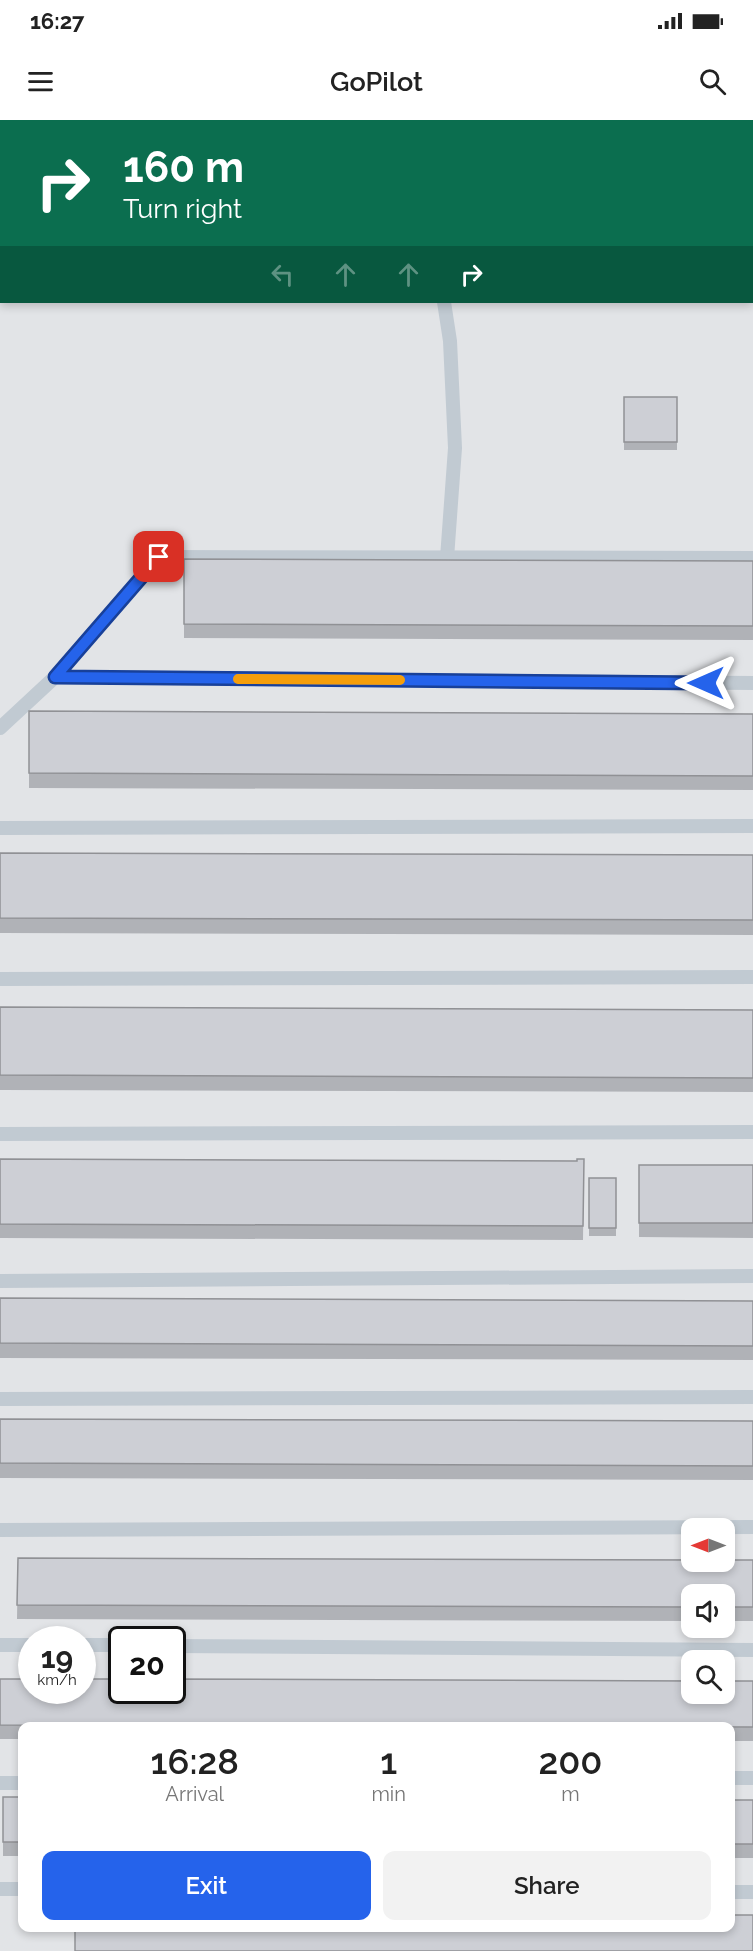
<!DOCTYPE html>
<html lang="en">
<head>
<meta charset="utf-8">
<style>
	body { margin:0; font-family:Raleway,sans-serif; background:#f2f2f2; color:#222; height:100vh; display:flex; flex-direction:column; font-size:22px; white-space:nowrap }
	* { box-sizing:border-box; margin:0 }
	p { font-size:20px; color:#767676 }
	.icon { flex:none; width:33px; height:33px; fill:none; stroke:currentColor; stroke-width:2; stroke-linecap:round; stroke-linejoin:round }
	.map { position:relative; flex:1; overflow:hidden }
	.side { position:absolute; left:18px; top:1602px; width:717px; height:210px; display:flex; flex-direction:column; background:#fff; border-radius:12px; box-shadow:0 3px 9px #0003 }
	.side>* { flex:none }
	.hud { position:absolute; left:0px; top:0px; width:753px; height:183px; box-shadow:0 3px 9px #0003; background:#0b6e4f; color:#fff; overflow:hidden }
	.needle { width:39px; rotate:270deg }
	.buttons { position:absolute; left:681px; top:1398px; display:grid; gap:12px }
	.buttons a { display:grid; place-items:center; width:54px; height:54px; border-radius:12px; background:#fff; box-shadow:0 3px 9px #0003; font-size:30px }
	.speed { position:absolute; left:18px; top:1506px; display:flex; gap:12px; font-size:30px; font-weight:700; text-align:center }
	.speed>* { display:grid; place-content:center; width:78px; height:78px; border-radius:50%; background:#fff; box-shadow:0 3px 9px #0003; line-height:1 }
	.speed small { font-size:15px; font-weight:400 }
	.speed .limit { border:3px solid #111; border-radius:9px; background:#fff; color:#111 }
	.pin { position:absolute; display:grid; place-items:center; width:51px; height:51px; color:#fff; margin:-26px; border-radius:12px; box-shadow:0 3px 9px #0006 }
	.me { position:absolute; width:66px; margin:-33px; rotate:270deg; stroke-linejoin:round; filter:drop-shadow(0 0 4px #0008) }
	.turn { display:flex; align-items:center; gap:21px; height:126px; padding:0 24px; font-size:27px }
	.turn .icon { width:78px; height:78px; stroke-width:2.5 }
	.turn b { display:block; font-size:42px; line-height:51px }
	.lanes { display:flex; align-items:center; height:57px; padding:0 24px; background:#0003; justify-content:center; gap:30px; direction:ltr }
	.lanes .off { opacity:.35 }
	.eta { display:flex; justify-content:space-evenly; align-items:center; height:102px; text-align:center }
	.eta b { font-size:36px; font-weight:600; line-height:42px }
	.button { display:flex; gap:12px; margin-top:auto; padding:12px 24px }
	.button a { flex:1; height:69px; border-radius:12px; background:#2563eb; color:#fff; font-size:24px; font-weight:600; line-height:69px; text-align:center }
	.button a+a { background:#f2f2f2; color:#222 }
	.status { display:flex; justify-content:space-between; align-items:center; height:42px; padding:0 30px; background:#fff; direction:ltr }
	.status svg { height:16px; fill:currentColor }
	header { display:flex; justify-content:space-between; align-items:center; height:78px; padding:0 24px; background:#fff; font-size:27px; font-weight:600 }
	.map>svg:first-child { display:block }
	.airport { fill:#e2e4e7; fill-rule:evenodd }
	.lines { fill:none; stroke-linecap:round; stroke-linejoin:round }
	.service { stroke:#c1cad2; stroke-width:14 }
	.wall { fill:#b0b2b7 }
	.building { fill:#cdcfd5; stroke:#909195; stroke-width:1.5 }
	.route-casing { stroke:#184099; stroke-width:15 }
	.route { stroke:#2563eb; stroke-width:10 }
	.slow { stroke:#f59e0b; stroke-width:10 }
</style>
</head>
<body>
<div class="status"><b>16:27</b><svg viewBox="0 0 49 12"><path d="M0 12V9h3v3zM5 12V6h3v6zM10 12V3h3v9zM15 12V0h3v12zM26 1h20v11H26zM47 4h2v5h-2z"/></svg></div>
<header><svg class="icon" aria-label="menu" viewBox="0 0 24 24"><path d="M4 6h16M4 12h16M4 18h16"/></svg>GoPilot<svg class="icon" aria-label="search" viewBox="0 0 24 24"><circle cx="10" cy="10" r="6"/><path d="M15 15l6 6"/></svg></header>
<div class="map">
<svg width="753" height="1831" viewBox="0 0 753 1831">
	<rect width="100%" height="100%" fill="#f5f3f3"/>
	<path class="airport" d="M 0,0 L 652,0 L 654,1 L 2,2 L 2,182 L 752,182 L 752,96 L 753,97 L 753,1831 L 0,1831 ZM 692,1408 L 724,1408 L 724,1442 L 692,1442 ZM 692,1474 L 724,1474 L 724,1508 L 692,1508 ZM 32,1520 L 82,1520 L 82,1570 L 32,1570 ZM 122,1520 L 172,1520 L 172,1570 L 122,1570 ZM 692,1540 L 724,1540 L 724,1574 L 692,1574 ZM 22,1606 L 730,1606 L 730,1808 L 22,1808 Z"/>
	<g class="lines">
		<g class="service">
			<polyline points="444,182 450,221 455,328 447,438"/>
			<polyline points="753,438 159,437 55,557 753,563"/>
			<polyline points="0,608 55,557"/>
			<polyline points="0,708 753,706"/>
			<polyline points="0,859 753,857"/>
			<polyline points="0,1014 753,1012"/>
			<polyline points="0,1161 753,1156"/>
			<polyline points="0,1279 753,1277"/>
			<polyline points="0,1410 753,1407"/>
			<polyline points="0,1525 32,1525"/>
			<polyline points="82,1525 122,1525"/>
			<polyline points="172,1526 753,1530"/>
			<polyline points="730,1658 753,1658"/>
			<polyline points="0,1663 22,1663"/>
			<polyline points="0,1769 22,1769"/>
			<polyline points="730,1772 753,1772"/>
		</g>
	</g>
	<g class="wall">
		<rect x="624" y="277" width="53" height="53"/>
		<polygon points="184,439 753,441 753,520 184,518"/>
		<polygon points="29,591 753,594 753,670 29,668"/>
		<polygon points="0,733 753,735 753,815 0,813"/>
		<polygon points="0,887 753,890 753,972 0,970"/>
		<polygon points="0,1039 577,1041 584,1039 583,1120 0,1118"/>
		<polygon points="639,1045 753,1045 753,1118 639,1117"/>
		<rect x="589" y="1058" width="27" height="58"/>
		<polygon points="0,1178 753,1181 753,1240 0,1238"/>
		<polygon points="0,1299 753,1301 753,1360 0,1358"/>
		<polygon points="18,1438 753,1440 753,1501 724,1501 724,1474 692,1474 692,1501 17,1499"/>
		<polygon points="0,1559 753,1561 753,1621 730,1621 730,1606 22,1606 22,1619 0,1619"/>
		<rect x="3" y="1677" width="19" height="59"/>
		<rect x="730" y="1680" width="23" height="58"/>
	</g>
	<g class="building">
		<polygon points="720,0 753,0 753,2 752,4 752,2 718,2"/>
		<rect x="624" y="277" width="53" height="45"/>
		<polygon points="184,439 753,441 753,506 184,504"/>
		<polygon points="29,591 753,594 753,656 29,653"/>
		<polygon points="0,733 753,735 753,800 0,798"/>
		<polygon points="0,887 753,890 753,958 0,955"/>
		<polygon points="0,1039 577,1041 577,1039 584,1039 583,1106 0,1104"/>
		<rect x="639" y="1045" width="114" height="58"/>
		<rect x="589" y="1058" width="27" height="50"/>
		<polygon points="0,1178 753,1181 753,1226 0,1223"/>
		<polygon points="0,1299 753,1301 753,1346 0,1343"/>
		<polygon points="18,1438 692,1440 692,1442 724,1442 724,1440 753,1440 753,1487 724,1487 724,1474 692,1474 692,1487 17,1485"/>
		<polygon points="0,1559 32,1559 32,1570 82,1570 82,1559 122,1559 122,1570 172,1570 172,1559 692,1561 692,1574 724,1574 724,1561 753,1561 753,1607 0,1605"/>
		<rect x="3" y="1677" width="19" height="45"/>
		<rect x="730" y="1680" width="23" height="44"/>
		<polygon points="730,1795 753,1795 753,1831 75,1831 75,1808 730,1808"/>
	</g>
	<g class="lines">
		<g class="route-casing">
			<polyline id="route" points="159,437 55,557 706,563"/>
		</g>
		<use href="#route" class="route"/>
		<polyline class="slow" points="238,559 400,560"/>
	</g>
</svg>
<div class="buttons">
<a><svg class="needle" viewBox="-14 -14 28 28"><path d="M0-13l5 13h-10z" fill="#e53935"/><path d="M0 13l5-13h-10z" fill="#767676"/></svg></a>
<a><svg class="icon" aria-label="sound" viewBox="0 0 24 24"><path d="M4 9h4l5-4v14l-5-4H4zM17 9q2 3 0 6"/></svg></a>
<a><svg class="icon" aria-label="search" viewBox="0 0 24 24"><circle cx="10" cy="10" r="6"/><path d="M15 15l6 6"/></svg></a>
</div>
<div class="speed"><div>19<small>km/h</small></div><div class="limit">20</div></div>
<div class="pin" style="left:159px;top:437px;background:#d93025"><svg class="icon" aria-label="arrive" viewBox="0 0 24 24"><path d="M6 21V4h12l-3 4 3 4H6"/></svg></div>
<svg class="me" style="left:706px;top:563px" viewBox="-20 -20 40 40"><path d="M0-17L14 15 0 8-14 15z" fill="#2563eb" stroke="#fff" stroke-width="4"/></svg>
<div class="hud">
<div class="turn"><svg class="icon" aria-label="right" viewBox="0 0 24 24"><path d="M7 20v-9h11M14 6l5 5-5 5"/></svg><div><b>160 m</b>Turn right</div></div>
<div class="lanes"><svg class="icon off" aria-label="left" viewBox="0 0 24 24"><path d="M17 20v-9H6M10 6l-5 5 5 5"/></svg><svg class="icon off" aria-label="ahead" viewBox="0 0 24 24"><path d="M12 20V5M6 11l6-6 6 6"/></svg><svg class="icon off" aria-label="ahead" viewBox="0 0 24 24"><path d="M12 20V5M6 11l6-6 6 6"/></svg><svg class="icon" aria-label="right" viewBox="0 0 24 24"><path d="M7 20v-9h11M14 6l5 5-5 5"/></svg></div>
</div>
<section class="side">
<div class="eta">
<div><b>16:28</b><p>Arrival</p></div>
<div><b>1</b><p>min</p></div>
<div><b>200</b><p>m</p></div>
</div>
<div class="button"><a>Exit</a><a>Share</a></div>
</section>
</div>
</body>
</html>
